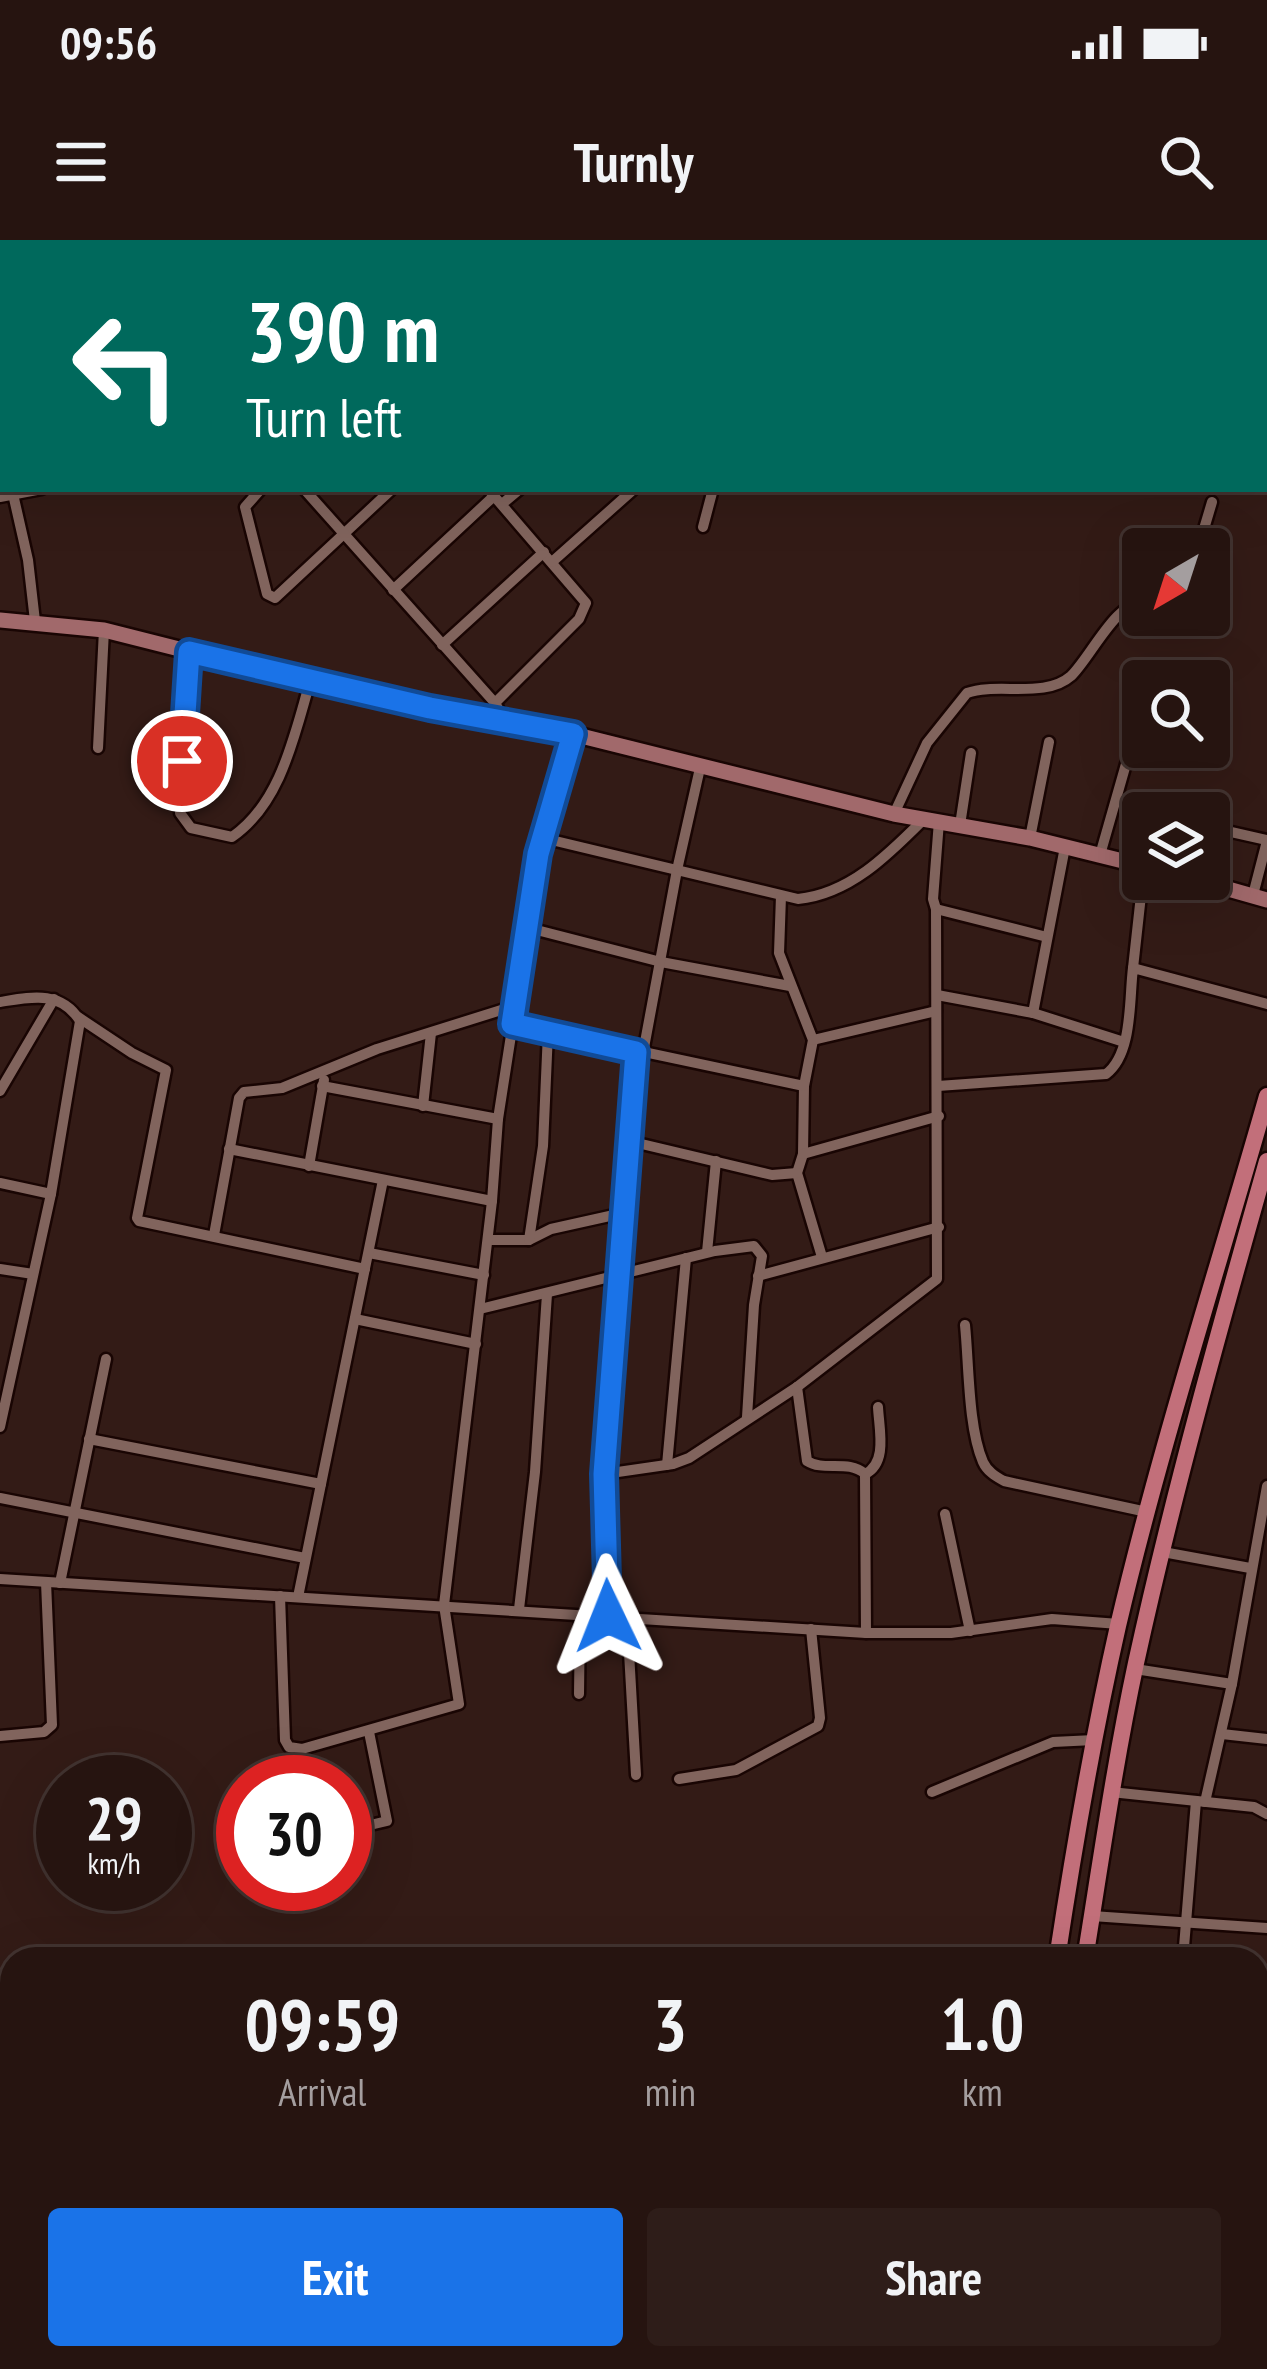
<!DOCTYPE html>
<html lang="en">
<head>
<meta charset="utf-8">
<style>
	body { margin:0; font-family:"PT Sans Narrow",sans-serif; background:#2e1d19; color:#f1f3f6; height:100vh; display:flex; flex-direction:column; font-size:45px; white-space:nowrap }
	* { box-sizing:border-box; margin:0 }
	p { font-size:39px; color:#a49e9f }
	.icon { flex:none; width:66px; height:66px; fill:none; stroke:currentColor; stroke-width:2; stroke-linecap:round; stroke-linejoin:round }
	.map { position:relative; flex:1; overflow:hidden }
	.side { position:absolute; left:0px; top:1707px; width:1269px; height:423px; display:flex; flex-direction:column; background:#261410; border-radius:36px 36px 0 0; box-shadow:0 12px 48px #0002,0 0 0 3px #423330 }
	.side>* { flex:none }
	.top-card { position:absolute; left:0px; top:0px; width:1269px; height:252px; box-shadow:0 12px 48px #0002,0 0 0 3px #423330; background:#00695c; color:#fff; overflow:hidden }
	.needle { width:78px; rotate:219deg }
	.fabs { position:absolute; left:1122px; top:288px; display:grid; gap:24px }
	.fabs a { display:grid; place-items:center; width:108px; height:108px; border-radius:12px; background:#261410; box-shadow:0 12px 48px #0002,0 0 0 3px #423330; font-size:60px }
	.speed { position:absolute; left:36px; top:1515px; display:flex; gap:24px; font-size:60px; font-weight:700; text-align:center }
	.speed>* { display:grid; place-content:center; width:156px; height:156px; border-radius:50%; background:#261410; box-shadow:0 12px 48px #0002,0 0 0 3px #423330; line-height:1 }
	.speed small { font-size:30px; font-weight:400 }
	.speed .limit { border:18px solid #d22; background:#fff; color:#111 }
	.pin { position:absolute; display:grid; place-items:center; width:102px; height:102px; color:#fff; margin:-51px; border:6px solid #fff; border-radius:50%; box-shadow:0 3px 12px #0007 }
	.me { position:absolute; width:132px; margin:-66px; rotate:358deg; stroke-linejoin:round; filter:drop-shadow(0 0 9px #0008) }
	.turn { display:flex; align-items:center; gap:42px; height:252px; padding:0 48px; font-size:54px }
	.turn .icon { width:156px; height:156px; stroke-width:2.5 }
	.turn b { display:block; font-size:84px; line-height:102px }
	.eta { display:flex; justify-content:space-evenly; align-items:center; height:204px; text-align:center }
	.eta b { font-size:72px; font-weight:600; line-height:84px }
	.cta { display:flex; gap:24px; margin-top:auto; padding:24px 48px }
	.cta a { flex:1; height:138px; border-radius:12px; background:#1a73e8; color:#fff; font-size:48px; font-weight:600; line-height:138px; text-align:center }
	.cta a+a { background:#2e1d19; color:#f1f3f6 }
	.status { display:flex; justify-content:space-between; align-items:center; height:84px; padding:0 60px; background:#261410; direction:ltr }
	.status svg { height:33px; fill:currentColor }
	header { display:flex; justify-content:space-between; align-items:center; height:156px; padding:0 48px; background:#261410; font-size:54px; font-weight:600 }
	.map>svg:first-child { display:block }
	.water { fill:#7c325e }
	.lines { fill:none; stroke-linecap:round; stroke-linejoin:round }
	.street-casing { stroke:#190503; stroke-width:15 }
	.secondary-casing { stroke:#190503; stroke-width:20 }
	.primary-casing { stroke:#190503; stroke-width:21 }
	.street { stroke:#81645d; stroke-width:10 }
	.secondary { stroke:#a1696b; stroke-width:15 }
	.primary { stroke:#c26f7a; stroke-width:16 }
	.route-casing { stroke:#114b97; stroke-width:30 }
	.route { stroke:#1a73e8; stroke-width:21 }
</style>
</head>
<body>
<div class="status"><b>09:56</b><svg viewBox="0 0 49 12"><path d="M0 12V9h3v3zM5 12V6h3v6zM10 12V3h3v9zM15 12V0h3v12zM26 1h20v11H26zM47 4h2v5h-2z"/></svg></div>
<header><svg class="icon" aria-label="menu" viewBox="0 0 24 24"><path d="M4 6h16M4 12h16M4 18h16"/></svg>Turnly<svg class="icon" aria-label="search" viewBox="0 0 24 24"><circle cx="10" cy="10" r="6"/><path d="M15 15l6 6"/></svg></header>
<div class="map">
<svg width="1267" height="2129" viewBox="0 0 1267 2129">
	<rect width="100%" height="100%" fill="#331b16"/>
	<polygon class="water" points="12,1821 12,2010 0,2005 0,1826"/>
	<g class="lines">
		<g class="street-casing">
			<g id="street">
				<polyline points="27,0 28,3"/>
				<polyline points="132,0 133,3"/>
				<polyline points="254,0 255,3"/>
				<polyline points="315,0 316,3"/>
				<polyline points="565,0 566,3"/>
				<polyline points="640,0 640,3"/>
				<polyline points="720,0 721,3"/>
				<polyline points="794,0 795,3"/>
				<polyline points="883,0 883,3"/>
				<polyline points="1116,0 1117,3"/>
				<polyline points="1266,0 1267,4"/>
				<polyline points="147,3 154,0"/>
				<polyline points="404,3 404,0"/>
				<polyline points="1266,21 1267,21"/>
				<polyline points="0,59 3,58"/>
				<polyline points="0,164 3,163"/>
				<polyline points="261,249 245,267 267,354 275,358 392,249"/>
				<polyline points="304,249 495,463 505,481"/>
				<polyline points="488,249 586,363 579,379 495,463"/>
				<polyline points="13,254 28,320 35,381"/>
				<polyline points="0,257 42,249"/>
				<polyline points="502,264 520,249"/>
				<polyline points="703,287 713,249"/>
				<polyline points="1198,309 1212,262"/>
				<polyline points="552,322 634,249"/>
				<polyline points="393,350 494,256"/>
				<polyline points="442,405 544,312"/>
				<path d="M 189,412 L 180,573 L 191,588 L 232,597 C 281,563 294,496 310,442"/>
				<polyline points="98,508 104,390"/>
				<path d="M 894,574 L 927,503 L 967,453 C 997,442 1045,459 1071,436 C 1090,418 1117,360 1143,363"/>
				<polyline points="960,585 971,513"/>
				<polyline points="1209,587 1267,600"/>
				<path d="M 543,598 L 798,659 C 850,654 889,614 924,579"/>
				<polyline points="1030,598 1049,502"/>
				<polyline points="1100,615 1134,496"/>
				<polyline points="1253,655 1267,601"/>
				<polyline points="781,656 779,713 813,800 804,846 803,914 797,933 822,1017"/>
				<polyline points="936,669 1047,697"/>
				<polyline points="525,687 661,722 790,746"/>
				<polyline points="1133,728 1143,637"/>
				<polyline points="937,755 1033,773 1065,607"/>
				<path d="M 0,762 C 31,757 61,750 80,781 L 51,954 L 0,1187"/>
				<polyline points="1033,773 1124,802"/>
				<polyline points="78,777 132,813 166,830 137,978 139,981 365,1029"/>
				<polyline points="512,784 804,846"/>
				<polyline points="813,800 936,771"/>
				<polyline points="643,813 677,630 700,528"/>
				<polyline points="322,846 498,879"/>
				<path d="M 938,846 L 1106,834 C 1133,814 1129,759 1133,728 L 1267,764"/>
				<polyline points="0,851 54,759"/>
				<polyline points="423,866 431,793"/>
				<polyline points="629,901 772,935 797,933"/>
				<polyline points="229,909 492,961"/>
				<polyline points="803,914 939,876"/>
				<polyline points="309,926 324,840"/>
				<polyline points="0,943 51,954"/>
				<polyline points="214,995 239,858 244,852 282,848 377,809 514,766"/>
				<polyline points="488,1000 529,1000 551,989 623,973"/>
				<polyline points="529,1000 543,906 548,792"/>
				<polyline points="707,1012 716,921"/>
				<polyline points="369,1013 484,1035"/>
				<polyline points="0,1029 33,1034"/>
				<polyline points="758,1036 939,987"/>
				<polyline points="480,1069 715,1011 754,1006 762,1016 754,1065 747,1177"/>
				<polyline points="355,1079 476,1104"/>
				<path d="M 965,1085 C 969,1124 968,1187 983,1222 C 987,1231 995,1236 1004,1241 L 1147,1272"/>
				<path d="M 797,1147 L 807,1221 C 824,1232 848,1219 865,1234 L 866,1393"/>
				<polyline points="89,1199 321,1244"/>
				<polyline points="667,1225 686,1018"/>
				<polyline points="604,1234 673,1224 689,1218 797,1147 937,1039 936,669 933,659 939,581"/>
				<path d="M 865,1234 C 888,1223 879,1189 878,1167"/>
				<polyline points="0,1258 305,1318"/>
				<polyline points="945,1274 970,1391"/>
				<polyline points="1163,1312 1250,1328"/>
				<polyline points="0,1339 866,1393 951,1393 1052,1379 1119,1384"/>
				<polyline points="60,1343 106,1119"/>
				<polyline points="280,1356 285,1500 289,1507 302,1509 459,1464 444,1365 492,961 498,879 539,615 573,494"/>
				<polyline points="298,1357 383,940"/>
				<polyline points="519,1369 535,1232 547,1054"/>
				<polyline points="608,1375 604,1234 636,812"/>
				<polyline points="627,1377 636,1535"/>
				<polyline points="1135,1429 1232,1444"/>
				<polyline points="579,1454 580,1376"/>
				<polyline points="1222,1494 1267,1499"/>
				<polyline points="0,1496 44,1492 52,1485 46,1342"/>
				<polyline points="679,1539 736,1530 818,1486 820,1478 811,1389"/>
				<polyline points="932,1552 1053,1502 1094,1500"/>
				<polyline points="1111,1552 1254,1567 1267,1574"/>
				<polyline points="1205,1562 1232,1444 1267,1246"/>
				<polyline points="345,1591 387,1581 369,1492"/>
				<polyline points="1092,1676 1267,1688"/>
				<polyline points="1183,1719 1196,1561"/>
				<polyline points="1257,1754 1267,1756"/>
				<polyline points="1257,1826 1267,1827"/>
				<polyline points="1257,1979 1267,1980"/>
				<polyline points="1257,2048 1267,2049"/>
				<polyline points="599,2118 603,2129"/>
				<polyline points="663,2118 666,2129"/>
				<polyline points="1220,2118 1261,2122 1267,2117"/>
				<polyline points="828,2129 830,2118"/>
				<polyline points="869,2129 871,2118"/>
				<polyline points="1044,2129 1046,2118"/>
				<polyline points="1119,2129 1120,2118"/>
			</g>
		</g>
		<g class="secondary-casing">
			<g id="secondary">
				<polyline points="0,380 104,390 310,442 573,494 894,574 1030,598 1143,626"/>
				<polyline points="1193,639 1267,660"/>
				<polyline points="1257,1905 1267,1906"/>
			</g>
		</g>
		<g class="primary-casing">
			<g id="primary">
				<path d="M 1057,1719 C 1074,1607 1093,1496 1118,1386 C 1160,1207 1217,1032 1267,856"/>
				<path d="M 1085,1719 C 1101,1620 1115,1521 1136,1423 C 1173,1254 1220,1087 1267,921"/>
				<polyline points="992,2129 993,2118"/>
				<polyline points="1016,2129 1018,2118"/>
			</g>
		</g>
		<use href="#street" class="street"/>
		<use href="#secondary" class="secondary"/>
		<use href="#primary" class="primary"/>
	</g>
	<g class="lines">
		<g class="route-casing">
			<polyline id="route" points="182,521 189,412 430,468 573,494 538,614 512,784 636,812 604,1234 608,1376"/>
		</g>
		<use href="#route" class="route"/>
	</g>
</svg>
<div class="fabs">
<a><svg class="needle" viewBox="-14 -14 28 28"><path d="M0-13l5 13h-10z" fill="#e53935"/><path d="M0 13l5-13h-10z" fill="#a49e9f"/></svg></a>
<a><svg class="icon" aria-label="search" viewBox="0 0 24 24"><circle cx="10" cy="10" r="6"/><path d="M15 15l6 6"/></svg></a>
<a><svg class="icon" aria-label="layers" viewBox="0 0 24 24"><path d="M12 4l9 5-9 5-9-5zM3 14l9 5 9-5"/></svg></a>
</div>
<div class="speed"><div>29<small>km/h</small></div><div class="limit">30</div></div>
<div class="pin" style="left:182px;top:521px;background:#d93025"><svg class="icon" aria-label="arrive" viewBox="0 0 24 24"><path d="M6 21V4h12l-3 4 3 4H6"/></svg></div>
<svg class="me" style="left:608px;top:1376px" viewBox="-20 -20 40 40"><path d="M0-17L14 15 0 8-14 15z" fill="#1a73e8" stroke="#fff" stroke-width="4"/></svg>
<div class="top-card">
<div class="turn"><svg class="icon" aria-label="left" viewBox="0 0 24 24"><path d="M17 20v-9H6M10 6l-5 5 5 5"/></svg><div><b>390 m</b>Turn left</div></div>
</div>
<section class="side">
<div class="eta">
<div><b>09:59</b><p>Arrival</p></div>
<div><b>3</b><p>min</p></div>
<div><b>1.0</b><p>km</p></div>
</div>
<div class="cta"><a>Exit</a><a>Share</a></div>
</section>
</div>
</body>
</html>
